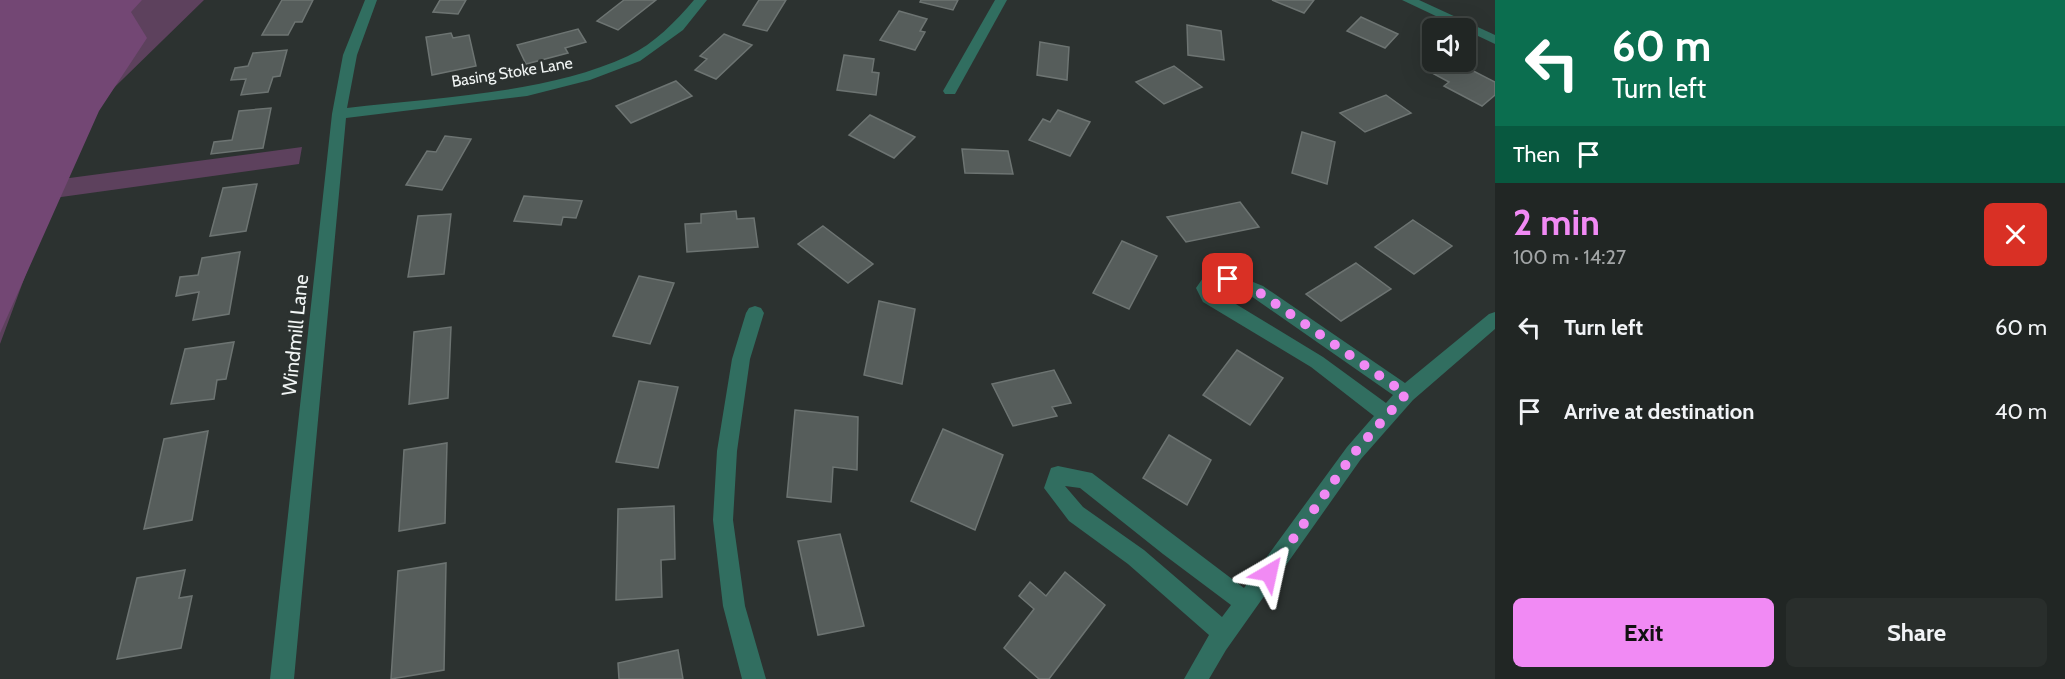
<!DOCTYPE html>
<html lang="en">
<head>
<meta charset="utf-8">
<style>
	body { margin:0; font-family:Cabin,sans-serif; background:#292e2c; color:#f1f3f6; height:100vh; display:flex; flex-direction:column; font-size:22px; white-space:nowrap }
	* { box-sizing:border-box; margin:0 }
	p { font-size:20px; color:#a2a5a6 }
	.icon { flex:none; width:33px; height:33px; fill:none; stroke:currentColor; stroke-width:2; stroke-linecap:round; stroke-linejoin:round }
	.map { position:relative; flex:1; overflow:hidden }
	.drawer { display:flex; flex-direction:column; background:#212624; width:570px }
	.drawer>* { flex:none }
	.hud { background:#0b6e4f; color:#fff; overflow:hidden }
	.controls { position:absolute; left:1422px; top:18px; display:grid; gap:12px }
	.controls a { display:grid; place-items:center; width:54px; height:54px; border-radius:9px; background:#212624; box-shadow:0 6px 24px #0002,0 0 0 2px #3e4341; font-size:30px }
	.pin { position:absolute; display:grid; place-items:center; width:51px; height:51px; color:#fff; margin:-26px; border-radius:12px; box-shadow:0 3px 9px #0006 }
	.me { position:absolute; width:66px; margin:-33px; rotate:36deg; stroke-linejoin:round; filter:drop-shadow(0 0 4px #0008) }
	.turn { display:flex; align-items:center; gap:21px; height:126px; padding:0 18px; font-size:27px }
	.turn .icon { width:78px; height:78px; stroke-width:2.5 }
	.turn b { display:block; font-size:42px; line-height:51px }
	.then { display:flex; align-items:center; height:57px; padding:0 18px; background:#0003; gap:12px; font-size:22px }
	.round { display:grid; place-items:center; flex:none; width:63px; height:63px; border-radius:9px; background:#292e2c }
	.headline { display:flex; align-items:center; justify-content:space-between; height:102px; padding:0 18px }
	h1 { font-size:36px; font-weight:700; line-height:45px; color:#f18af4 }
	.action { display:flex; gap:12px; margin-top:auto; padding:12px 18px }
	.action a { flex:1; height:69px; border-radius:9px; background:#f18af4; color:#111; font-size:24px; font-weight:700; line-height:69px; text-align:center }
	.action a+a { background:#292e2c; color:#f1f3f6 }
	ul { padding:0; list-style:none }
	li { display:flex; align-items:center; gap:18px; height:84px; padding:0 18px }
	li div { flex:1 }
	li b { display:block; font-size:22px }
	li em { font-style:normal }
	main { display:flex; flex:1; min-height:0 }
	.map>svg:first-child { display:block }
	.green { fill:#5d415d }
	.forest { fill:#734774 }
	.building { fill:#565d5b; stroke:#6d7472; stroke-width:1.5 }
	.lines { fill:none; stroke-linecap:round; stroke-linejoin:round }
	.minor { fill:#316e60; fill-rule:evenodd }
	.route { stroke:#f18af4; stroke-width:10; stroke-dasharray:0 18 }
	.labels { text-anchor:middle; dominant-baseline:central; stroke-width:5; stroke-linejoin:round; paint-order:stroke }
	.far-street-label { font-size:16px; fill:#f1f5f4; stroke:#2c3230 }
	.street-label { font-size:20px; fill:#f1f5f4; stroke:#2c3230 }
</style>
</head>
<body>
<main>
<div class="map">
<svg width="1495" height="679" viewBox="0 0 1495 679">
	<rect width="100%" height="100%" fill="#2c3230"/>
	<polygon class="green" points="0,0 204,0 84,117 62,179 302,147 299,164 54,198 0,344"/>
	<polygon class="forest" points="0,0 142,0 131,12 147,38 99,111 0,333"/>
	<g class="building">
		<polygon points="282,0 313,0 302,22 295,22 288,35 262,35"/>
		<polygon points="440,0 466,0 458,14 433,12"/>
		<polygon points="624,0 656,0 618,30 597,21"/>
		<polygon points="759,0 786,0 767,31 743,25"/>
		<polygon points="921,0 958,0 953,10 920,2"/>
		<polygon points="1272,0 1314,0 1304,13"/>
		<polygon points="899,11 927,19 920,31 925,32 915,50 880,40"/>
		<polygon points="1361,17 1398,34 1385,48 1347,31"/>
		<polygon points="1187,25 1221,31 1224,60 1188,55"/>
		<polygon points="578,29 586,42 565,48 568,53 526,64 517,45"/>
		<polygon points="451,33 453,38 469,35 476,66 432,75 426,37"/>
		<polygon points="724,34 752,45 716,79 695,70 707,59 700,56"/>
		<polygon points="1040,42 1069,47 1067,80 1037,75"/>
		<polygon points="287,50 280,76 273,77 268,92 241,95 246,79 231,80 235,68 248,66 253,53"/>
		<polygon points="844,55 874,59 872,72 879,73 876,95 837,90"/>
		<polygon points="1447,62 1456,62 1495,82 1495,95 1482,106 1444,86 1449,82 1432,73"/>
		<polygon points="1174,66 1202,87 1164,104 1136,82"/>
		<polygon points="676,81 692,96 631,123 616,106"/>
		<polygon points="1386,95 1411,113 1365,132 1340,113"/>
		<polygon points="271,108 263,148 211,154 214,142 232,140 239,111"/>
		<polygon points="1058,110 1090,122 1070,156 1029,140 1043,119 1050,122"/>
		<polygon points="870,115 915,137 894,158 849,135"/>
		<polygon points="1302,132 1335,142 1327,184 1292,173"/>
		<polygon points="445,136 471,139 442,190 406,185 427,151 436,152"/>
		<polygon points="962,149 1008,151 1013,174 965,173"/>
		<polygon points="257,184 246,231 210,236 223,188"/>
		<polygon points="524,196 582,201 576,218 563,217 561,225 514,221"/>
		<polygon points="1240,202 1259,227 1186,242 1167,217"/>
		<polygon points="736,211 737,219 754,218 758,247 687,252 685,224 701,223 701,214"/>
		<polygon points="451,214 444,274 408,277 418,216"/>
		<polygon points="1413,220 1452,246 1414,274 1375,247"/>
		<polygon points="823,226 873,264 848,283 798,244"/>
		<polygon points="1122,241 1157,256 1129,309 1093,293"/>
		<polygon points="240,252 229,314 193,320 199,292 176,296 180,277 198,275 202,258"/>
		<polygon points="1356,263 1391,289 1341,321 1306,294"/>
		<polygon points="639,276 674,283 650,344 613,336"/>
		<polygon points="879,301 915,309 902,384 864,375"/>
		<polygon points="451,327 448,398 409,404 414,332"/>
		<polygon points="234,342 226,379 217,380 214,399 171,404 185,349"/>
		<polygon points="1237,350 1283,378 1250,425 1203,395"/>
		<polygon points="1054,370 1071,403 1052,407 1057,416 1013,426 992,384"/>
		<polygon points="639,381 678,387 658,468 616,462"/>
		<polygon points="795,410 858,417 857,470 833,467 831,502 787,497"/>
		<polygon points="943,429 1003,455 975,530 911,501"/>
		<polygon points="208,431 192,520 144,529 164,439"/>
		<polygon points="1169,435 1211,460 1187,505 1143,478"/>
		<polygon points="447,443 445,523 399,531 404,450"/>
		<polygon points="674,506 675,559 661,560 662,597 616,600 618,509"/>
		<polygon points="840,534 864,626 818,635 798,541"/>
		<polygon points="446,563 444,670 391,679 398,571"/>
		<polygon points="185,570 179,598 192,596 181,648 117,659 137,578"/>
		<polygon points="1065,572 1105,605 1049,679 1039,679 1004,648 1034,609 1019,596 1030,582 1046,596"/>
		<polygon points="678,650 683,679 619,679 618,663"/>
	</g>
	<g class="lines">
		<g class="minor">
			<path d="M 365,0 L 377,0 L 357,55 L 347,108 C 437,97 546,94 628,56 C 654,44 676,21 694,0 L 707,0 L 683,30 L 640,61 L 590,80 L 527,96 L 346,118 L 294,679 L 270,679 L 332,114 L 343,55 Z"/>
			<polygon points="995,0 1007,0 955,94 945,94 943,91"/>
			<polygon points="1402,0 1419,0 1495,35 1495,44"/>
			<path d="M 1228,272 L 1263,286 L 1405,383 L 1489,314 L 1495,312 L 1495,329 L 1413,400 L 1361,459 L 1226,650 L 1209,679 L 1184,679 L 1209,635 L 1128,564 L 1069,521 L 1044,488 L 1051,468 L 1058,466 L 1092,473 L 1244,588 L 1347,447 L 1374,416 L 1311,367 L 1203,302 L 1196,288 L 1205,275 ZM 1216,286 L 1227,286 L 1251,296 L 1393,395 L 1386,403 L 1323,357 L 1216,292 ZM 1065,486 L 1080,488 L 1163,554 L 1231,605 L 1222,617 L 1144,550 L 1083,507 Z"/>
			<polygon points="755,306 761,308 764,313 750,359 737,451 733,520 745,606 766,679 742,679 723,606 713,520 717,451 732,359 746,313 749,308"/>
		</g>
	</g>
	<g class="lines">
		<polyline class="route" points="1228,279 1257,291 1406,394 1354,453 1269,573"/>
	</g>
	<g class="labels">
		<g class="far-street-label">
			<text transform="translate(512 72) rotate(-9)">Basing Stoke Lane</text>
		</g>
		<g class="street-label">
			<text transform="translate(295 335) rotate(-84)">Windmill Lane</text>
		</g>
	</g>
</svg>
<div class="controls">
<a><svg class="icon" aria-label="sound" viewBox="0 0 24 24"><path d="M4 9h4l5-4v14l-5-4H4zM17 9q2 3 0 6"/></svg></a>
</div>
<div class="pin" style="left:1228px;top:279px;background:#d93025"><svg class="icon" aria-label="arrive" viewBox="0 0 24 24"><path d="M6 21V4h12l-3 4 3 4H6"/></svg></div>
<svg class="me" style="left:1269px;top:573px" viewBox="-20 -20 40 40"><path d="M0-17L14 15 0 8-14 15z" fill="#f18af4" stroke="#fff" stroke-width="4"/></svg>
</div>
<section class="drawer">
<div class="hud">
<div class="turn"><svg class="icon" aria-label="left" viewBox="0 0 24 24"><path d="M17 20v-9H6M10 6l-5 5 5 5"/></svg><div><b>60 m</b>Turn left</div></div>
<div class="then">Then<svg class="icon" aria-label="arrive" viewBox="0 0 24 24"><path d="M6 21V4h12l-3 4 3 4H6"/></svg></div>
</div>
<div class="headline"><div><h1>2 min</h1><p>100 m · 14:27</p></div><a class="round" style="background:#d93025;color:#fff"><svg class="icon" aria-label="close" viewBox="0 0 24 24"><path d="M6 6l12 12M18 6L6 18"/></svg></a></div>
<ul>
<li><svg class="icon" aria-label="left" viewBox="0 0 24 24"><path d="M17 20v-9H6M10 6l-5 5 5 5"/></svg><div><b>Turn left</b></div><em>60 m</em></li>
<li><svg class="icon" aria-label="arrive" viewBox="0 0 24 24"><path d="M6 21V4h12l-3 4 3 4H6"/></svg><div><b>Arrive at destination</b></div><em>40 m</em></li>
</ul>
<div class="action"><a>Exit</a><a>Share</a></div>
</section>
</main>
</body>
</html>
